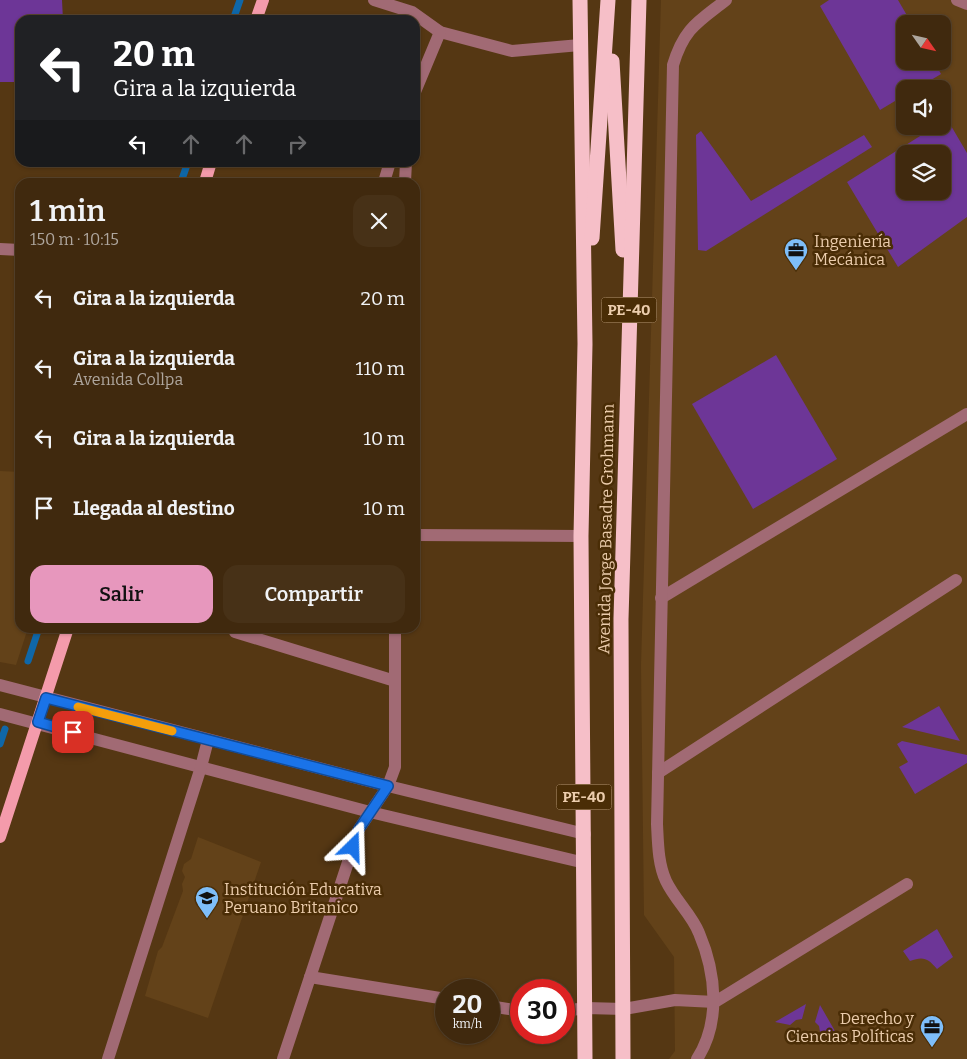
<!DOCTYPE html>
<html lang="es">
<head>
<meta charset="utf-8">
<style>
	body { margin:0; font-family:Bitter,serif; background:#473117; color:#f1f3f6; height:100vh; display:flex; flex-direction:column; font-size:19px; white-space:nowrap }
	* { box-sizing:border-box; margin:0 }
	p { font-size:16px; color:#aea69e }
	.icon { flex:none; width:28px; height:28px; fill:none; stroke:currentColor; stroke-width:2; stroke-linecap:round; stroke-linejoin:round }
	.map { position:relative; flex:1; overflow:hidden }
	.panel { position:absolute; left:15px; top:178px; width:405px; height:455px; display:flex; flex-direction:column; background:#40290e; border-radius:15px; box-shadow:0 1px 4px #0004,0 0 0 1px #59452e }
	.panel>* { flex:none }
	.banner { position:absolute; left:15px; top:15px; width:405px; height:152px; border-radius:15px; box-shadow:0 1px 4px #0004,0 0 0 1px #59452e; background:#202124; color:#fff; overflow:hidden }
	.needle { width:32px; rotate:124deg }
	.buttons { position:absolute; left:896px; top:15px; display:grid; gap:10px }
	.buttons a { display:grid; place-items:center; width:55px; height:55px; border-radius:10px; background:#40290e; box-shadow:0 1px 4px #0004,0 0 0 1px #59452e; font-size:25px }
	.speed { position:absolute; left:435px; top:979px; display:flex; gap:10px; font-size:25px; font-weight:700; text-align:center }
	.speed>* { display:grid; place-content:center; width:65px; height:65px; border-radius:50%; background:#40290e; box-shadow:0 1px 4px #0004,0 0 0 1px #59452e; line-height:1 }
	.speed small { font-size:12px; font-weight:400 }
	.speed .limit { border:8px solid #d22; background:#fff; color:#111 }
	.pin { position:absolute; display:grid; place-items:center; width:42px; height:42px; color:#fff; margin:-21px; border-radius:10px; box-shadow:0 2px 8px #0006 }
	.me { position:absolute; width:55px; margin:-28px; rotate:22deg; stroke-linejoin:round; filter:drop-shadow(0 0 4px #0008) }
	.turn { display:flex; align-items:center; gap:18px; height:105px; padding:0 15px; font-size:22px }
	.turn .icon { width:65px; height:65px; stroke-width:2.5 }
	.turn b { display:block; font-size:35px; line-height:42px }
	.lanes { display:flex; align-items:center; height:48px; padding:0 15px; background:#0003; justify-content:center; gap:25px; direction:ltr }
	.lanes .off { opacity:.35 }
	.round { display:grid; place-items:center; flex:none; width:52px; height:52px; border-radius:15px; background:#473117 }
	.overview { display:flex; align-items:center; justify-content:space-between; height:85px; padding:0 15px }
	h1 { font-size:30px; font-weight:600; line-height:38px }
	.action { display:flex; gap:10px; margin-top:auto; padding:10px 15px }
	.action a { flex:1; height:58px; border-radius:15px; background:#e797bd; color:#111; font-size:20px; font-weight:600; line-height:58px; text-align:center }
	.action a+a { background:#473117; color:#f1f3f6 }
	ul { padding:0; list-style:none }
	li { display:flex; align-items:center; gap:15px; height:70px; padding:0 15px }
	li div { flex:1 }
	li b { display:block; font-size:19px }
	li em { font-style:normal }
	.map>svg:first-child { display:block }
	.built { fill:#634219; fill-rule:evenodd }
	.green { fill:#6d3697; fill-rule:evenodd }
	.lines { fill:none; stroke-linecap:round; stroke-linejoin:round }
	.stream { stroke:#0f67a8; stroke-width:7 }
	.minor { stroke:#a16a74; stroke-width:12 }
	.major { stroke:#f49bab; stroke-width:12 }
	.highway { stroke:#f6bfc8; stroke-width:15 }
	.route-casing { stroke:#114b97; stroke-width:12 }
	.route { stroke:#1a73e8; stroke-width:9 }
	.slow { stroke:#f59e0b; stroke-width:9 }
	.labels { text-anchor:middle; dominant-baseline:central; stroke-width:5; stroke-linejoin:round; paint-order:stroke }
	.shield { fill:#4a2d06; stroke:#bb9d7b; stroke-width:1 }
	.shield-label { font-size:15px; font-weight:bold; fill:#eccdad }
	.poi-label { font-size:16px; fill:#eccdad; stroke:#4a2d06; text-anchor:start }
	.street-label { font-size:16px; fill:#eccdad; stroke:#4a2d06 }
</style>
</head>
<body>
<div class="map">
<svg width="967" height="1059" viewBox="0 0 967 1059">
	<rect width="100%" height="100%" fill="#553713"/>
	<g class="built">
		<path d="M 661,0 L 967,0 L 967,1059 L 669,1059 L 675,1051 L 674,957 L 644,915 L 641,665 ZM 905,24 L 942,24 L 942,61 L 905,61 ZM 905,89 L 942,89 L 942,126 L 905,126 ZM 905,154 L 942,154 L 942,191 L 905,191 Z"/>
		<polygon points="0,471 20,472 20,628 28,628 16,665 0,662"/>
		<polygon points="198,837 261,862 208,1018 145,996 158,951 162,947 183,891 182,884 185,877 182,871 184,864 191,859"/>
	</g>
	<g class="green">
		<polygon points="0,0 62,0 63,20 20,20 20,82 0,82"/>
		<polygon points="829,0 898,0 912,24 905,24 905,61 934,61 941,74 916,89 905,89 905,95 880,110 820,6"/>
		<path d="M 947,119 L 967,153 L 967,217 L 898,267 L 847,182 L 936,126 L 942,126 L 943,122 ZM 905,154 L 942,154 L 942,191 L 905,191 Z"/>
		<polygon points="701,131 751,201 864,135 872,147 706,251 698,250 696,135"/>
		<polygon points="776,355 837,459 753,509 692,404"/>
		<polygon points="939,706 960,741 902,727"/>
		<polygon points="902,741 967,755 967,763 915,794 899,767 908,762 897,744"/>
		<path d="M 937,929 L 953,957 L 937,969 C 928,958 923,956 910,961 L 903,951 Z"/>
		<polygon points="806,1004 802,1019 796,1020 790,1025 775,1022"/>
		<polygon points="820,1005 839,1038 820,1032 819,1026 815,1022"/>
	</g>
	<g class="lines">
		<g class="stream">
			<polyline points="233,20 240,0"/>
			<polyline points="181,182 188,162"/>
			<polyline points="28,661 39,628"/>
			<polyline points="0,744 5,729"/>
		</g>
		<g class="minor">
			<polyline points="374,0 412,12 440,32 512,51 580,45"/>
			<polyline points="957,0 967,4"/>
			<polyline points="415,92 440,32"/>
			<polyline points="384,182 390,162"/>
			<polyline points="405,182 406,162"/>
			<polyline points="0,249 20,250"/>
			<polyline points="415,535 581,536"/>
			<polyline points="661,598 967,414"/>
			<polyline points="236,628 235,632 395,681"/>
			<polyline points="0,685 388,786 585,834"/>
			<polyline points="0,714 370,812 585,863"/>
			<polyline points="658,773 956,580"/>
			<polyline points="310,977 446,999"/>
			<polyline points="489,1006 521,1011"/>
			<polyline points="564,1011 586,1008 624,1009 675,1000 715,1002 907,884"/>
			<polyline points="108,1059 201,767 208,740"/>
			<polyline points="283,1059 359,829 388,786 395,767 395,628"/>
			<path d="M 697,1059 C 721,1022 716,973 699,933 C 692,915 675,900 666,881 C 658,864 658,843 657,824 L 673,65 C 684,28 698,22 726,0"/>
		</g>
		<g class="major">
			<polyline points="256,20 263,0"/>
			<polyline points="205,182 211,162"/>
			<polyline points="0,837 68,628"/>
		</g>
		<g class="highway">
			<polyline points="580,0 585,344 581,536 585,1059"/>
			<polyline points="612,61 623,250"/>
			<polyline points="592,238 608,0"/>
			<polyline points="623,1059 621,619 639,0"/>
		</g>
	</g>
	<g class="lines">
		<g class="route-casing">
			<polyline id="route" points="73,732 38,722 46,698 388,786 359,829 353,847"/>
		</g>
		<use href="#route" class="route"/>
		<polyline class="slow" points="78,707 172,731"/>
	</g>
	<defs>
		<g id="office-pin" transform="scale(1.25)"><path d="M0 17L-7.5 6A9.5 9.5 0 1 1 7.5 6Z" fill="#7ebef9" stroke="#4a2d06"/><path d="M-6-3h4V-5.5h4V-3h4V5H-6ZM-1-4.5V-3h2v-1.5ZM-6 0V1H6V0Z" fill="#111"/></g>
		<g id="school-pin" transform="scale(1.25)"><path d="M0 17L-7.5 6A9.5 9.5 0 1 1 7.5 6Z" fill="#7ebef9" stroke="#4a2d06"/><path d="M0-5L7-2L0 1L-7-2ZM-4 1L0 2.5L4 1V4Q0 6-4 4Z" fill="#111"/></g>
	</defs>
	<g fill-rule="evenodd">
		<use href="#office-pin" x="796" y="250"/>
		<use href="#school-pin" x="207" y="898"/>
		<use href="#office-pin" x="932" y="1027"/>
	</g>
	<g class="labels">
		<g class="shield">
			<rect x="601.5" y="297.5" width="55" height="25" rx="4"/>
			<rect x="556.5" y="784.5" width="55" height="25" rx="4"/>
		</g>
		<g class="shield-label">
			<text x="629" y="310">PE-40</text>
			<text x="584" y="797">PE-40</text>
		</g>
		<g class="poi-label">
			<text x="814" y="241">Ingeniería<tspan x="814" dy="18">Mecánica</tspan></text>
			<text x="224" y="889">Institución Educativa<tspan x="224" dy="18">Peruano Britanico</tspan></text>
			<text x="914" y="1018" text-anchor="end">Derecho y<tspan x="914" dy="18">Ciencias Políticas</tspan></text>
		</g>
		<g class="street-label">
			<text transform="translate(606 529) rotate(-89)">Avenida Jorge Basadre Grohmann</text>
		</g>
	</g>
</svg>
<div class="buttons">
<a><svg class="needle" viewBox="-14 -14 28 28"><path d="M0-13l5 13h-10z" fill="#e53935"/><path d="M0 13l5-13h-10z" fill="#aea69e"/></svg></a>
<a><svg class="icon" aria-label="sound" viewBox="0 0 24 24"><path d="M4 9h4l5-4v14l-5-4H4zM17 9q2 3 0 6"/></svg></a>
<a><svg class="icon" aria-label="layers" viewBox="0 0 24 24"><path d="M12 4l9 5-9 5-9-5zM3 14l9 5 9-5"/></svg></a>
</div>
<div class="speed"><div>20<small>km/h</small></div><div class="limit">30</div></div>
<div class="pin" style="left:73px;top:732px;background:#d93025"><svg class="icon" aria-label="arrive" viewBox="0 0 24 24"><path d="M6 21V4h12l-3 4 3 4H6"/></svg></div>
<svg class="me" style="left:353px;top:847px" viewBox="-20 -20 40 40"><path d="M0-17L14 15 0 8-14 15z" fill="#1a73e8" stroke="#fff" stroke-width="4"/></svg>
<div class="banner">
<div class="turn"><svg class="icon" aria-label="left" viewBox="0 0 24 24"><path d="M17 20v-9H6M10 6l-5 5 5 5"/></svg><div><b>20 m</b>Gira a la izquierda</div></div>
<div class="lanes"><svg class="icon" aria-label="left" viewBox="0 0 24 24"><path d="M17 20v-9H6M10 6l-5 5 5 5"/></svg><svg class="icon off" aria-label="ahead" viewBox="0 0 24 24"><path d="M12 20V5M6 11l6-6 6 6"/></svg><svg class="icon off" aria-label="ahead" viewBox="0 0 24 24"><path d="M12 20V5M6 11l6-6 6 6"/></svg><svg class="icon off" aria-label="right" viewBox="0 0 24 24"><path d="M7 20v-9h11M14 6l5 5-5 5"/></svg></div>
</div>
<section class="panel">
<div class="overview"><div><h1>1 min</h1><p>150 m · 10:15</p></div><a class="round"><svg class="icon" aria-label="close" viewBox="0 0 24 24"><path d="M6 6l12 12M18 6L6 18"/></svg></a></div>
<ul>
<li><svg class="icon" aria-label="left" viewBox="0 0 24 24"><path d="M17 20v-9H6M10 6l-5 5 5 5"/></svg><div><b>Gira a la izquierda</b></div><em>20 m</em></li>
<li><svg class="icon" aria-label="left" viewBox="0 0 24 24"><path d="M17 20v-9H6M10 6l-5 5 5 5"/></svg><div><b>Gira a la izquierda</b><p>Avenida Collpa</p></div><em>110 m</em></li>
<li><svg class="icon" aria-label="left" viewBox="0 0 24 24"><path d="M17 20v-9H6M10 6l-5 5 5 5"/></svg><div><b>Gira a la izquierda</b></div><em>10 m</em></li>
<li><svg class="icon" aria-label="arrive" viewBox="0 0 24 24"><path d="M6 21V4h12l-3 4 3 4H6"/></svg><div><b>Llegada al destino</b></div><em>10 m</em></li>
</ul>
<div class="action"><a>Salir</a><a>Compartir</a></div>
</section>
</div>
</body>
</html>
